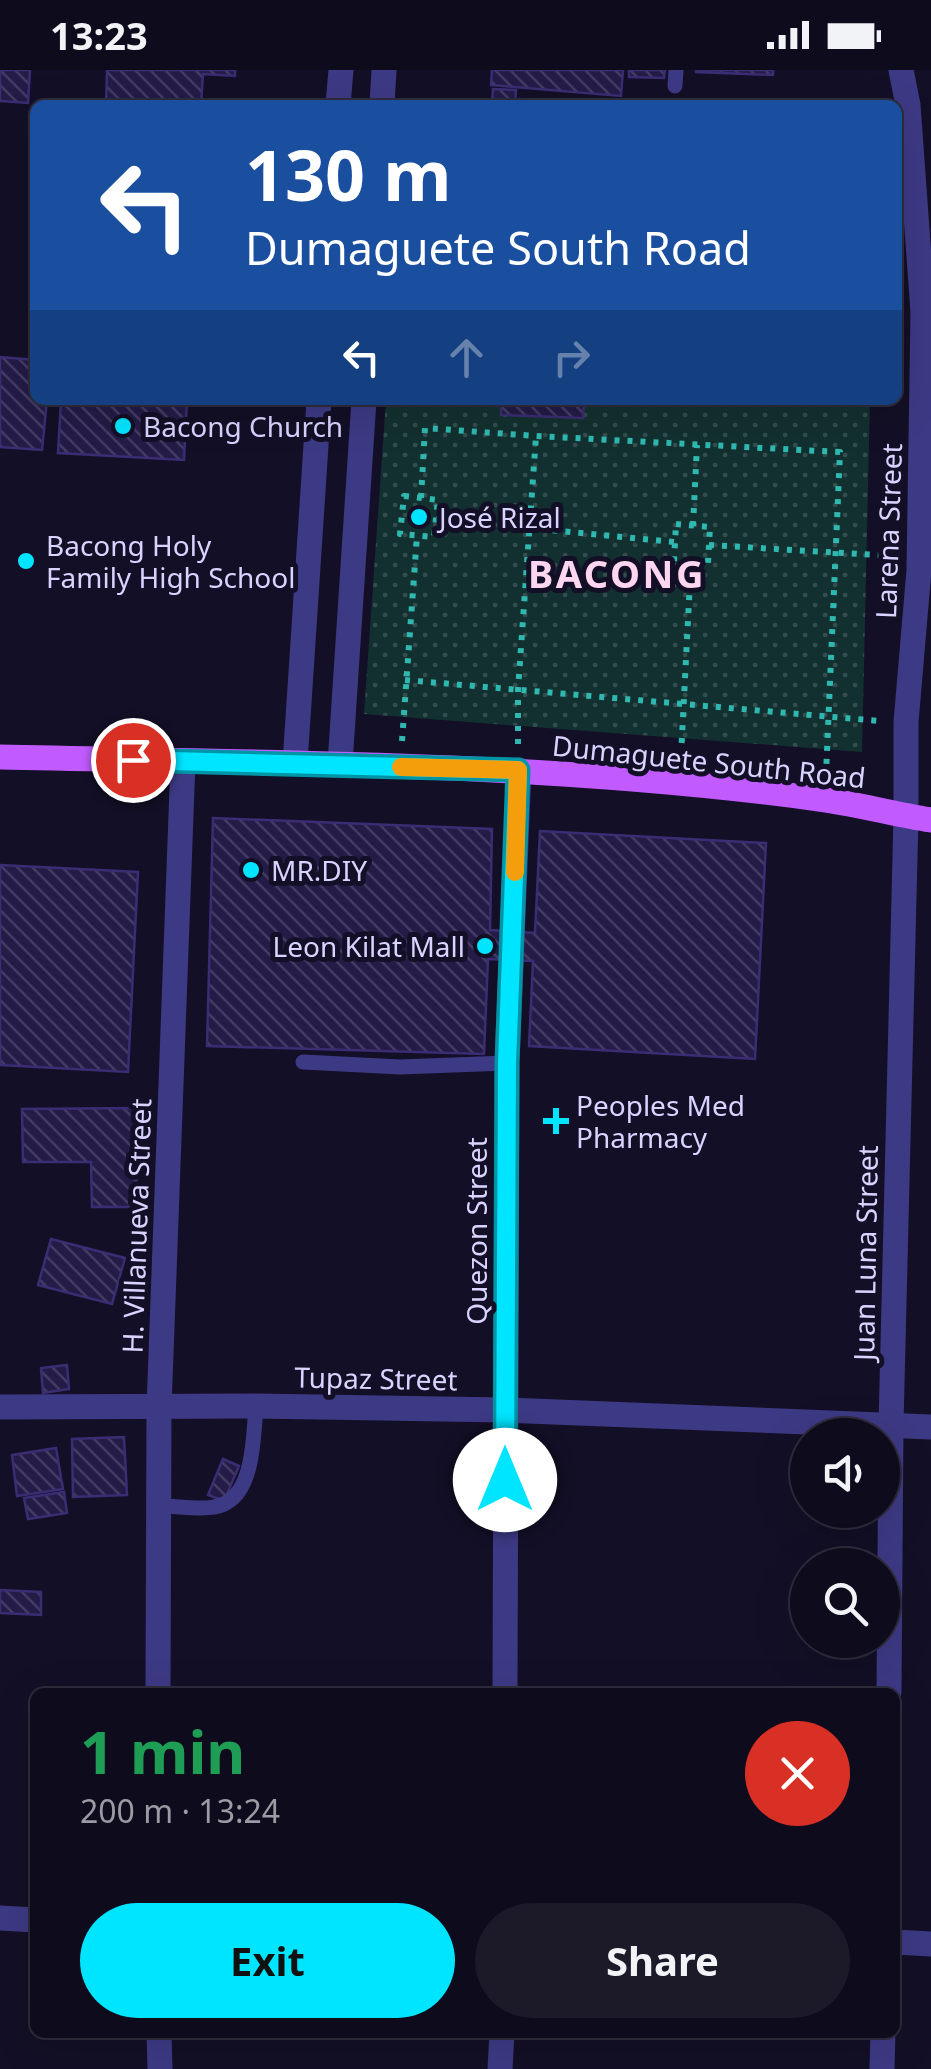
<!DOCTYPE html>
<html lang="en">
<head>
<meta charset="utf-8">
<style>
	body { margin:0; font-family:"Noto Sans",sans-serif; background:#1c1929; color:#f1f3f6; height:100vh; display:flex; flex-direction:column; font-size:38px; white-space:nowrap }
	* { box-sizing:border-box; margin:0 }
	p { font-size:32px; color:#9b9ba3 }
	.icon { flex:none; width:55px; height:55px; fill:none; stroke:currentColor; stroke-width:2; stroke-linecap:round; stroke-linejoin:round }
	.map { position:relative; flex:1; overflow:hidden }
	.details { position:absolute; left:30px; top:1618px; width:870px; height:350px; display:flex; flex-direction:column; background:#0e0b1c; border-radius:15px; box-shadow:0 10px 40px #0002,0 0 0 2px #2e2b3b }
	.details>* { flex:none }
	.top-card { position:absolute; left:30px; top:30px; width:872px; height:305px; border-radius:15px; box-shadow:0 10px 40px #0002,0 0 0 2px #2e2b3b; background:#1a4fa0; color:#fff; overflow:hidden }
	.tools { position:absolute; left:790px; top:1348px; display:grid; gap:20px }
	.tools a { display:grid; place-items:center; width:110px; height:110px; border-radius:50%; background:#0e0b1c; box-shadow:0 10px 40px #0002,0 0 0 2px #2e2b3b; font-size:50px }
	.pin { position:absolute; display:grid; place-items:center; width:85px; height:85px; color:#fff; margin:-42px; border:5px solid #fff; border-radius:50%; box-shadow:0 2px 10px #0007 }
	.me { position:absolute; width:110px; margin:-55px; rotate:0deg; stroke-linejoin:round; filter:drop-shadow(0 0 8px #0008) }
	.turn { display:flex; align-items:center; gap:35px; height:210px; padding:0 50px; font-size:45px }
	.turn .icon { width:130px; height:130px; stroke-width:2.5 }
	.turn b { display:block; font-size:70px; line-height:85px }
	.lanes { display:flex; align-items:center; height:95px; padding:0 50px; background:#0003; justify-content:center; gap:50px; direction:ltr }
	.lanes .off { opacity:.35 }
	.round { display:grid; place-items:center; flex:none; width:105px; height:105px; border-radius:52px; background:#1c1929 }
	.headline { display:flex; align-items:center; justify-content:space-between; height:170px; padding:0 50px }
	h1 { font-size:60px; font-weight:700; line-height:75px; color:#1e9e55 }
	.primary-button { display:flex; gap:20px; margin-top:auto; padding:20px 50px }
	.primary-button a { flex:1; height:115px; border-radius:60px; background:#00e5ff; color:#111; font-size:40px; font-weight:700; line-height:115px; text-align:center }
	.primary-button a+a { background:#1c1929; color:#f1f3f6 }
	.status { display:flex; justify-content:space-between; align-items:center; height:70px; padding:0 50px; background:#0e0b1c; direction:ltr }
	.status svg { height:28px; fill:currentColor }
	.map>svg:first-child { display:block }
	.park { fill:url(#park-dots) }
	.building { fill:url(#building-back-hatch); stroke:#3b2d73; stroke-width:2.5 }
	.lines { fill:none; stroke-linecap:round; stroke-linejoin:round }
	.path { stroke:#2fb8b0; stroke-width:6; stroke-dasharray:5 8; stroke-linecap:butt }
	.service { stroke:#3d3a85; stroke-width:15 }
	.minor { stroke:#3d3a85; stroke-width:25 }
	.tertiary { stroke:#3d3a85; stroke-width:25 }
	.primary { stroke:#c25bff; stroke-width:25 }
	.route-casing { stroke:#0095a6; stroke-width:25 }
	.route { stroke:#00e5ff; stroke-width:18 }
	.slow { stroke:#f59e0b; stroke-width:18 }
	.poi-dot { fill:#00e5ff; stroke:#130f26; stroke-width:4 }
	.labels { text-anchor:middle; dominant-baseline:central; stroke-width:10; stroke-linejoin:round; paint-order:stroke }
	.poi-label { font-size:28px; fill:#d9d4ff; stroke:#130f26; text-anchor:start }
	.street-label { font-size:28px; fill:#d9d4ff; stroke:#130f26 }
	.district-label { font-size:38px; font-weight:bold; letter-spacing:2.5px; fill:#ffd6f0; stroke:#130f26 }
</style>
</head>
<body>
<div class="status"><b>13:23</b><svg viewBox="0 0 49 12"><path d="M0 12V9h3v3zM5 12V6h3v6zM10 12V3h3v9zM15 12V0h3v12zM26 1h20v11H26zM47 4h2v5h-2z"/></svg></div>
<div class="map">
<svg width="931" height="1999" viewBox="0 0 931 1999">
	<defs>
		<pattern id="park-dots" width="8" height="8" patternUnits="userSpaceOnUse" patternTransform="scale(2.5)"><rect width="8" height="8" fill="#12302f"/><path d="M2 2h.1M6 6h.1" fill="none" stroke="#344d4e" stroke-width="1.8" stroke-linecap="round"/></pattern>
		<pattern id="building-back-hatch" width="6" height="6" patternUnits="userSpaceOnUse" patternTransform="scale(2.5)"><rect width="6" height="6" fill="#241b47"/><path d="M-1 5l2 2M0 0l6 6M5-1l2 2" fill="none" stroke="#433b63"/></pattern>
	</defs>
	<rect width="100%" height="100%" fill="#130f26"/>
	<polygon class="park" points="386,330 870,330 862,682 364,644"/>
	<g class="building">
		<polygon points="0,0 30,0 28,33 0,31"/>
		<polygon points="107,0 235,0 235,6 203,4 201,35 106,35"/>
		<polygon points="492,0 623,0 621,26 491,15"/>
		<polygon points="629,0 665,0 664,8 629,7"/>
		<polygon points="696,0 773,0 773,5 696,2"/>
		<polygon points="493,19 516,20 515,35 492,35"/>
		<polygon points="519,29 598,33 598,35 518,35"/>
		<polygon points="0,287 35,290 35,330 47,330 42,380 0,377"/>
		<polygon points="61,330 187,330 184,390 58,383"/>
		<polygon points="502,330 584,330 583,348 501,345"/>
		<polygon points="213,748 492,759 490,860 535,863 540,761 766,773 755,989 529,976 533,891 488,889 484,984 207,976"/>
		<polygon points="0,795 138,802 128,1002 0,995"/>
		<polygon points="136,1038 137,1137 92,1137 91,1092 23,1092 22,1039"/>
		<polygon points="51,1169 125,1188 112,1234 38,1215"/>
		<polygon points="67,1295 69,1319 43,1323 41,1298"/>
		<polygon points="124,1367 127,1425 73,1427 72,1369"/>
		<polygon points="56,1378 63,1419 17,1426 12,1385"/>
		<polygon points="223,1389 239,1396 224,1431 208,1425"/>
		<polygon points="64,1422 67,1443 28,1449 24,1428"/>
		<polygon points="0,1520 41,1522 41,1545 0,1543"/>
	</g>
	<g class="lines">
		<g class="path">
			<polygon points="404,426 438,430 434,467 400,464"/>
			<polyline points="421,428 425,358 536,366 840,382 826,704"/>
			<polyline points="436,449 675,472"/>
			<polygon points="676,454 710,457 708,493 674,491"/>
			<polyline points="693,456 697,375"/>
			<polyline points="709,475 893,486"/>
			<polyline points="405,610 880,651"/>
			<polyline points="402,671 417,466"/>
			<polyline points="518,674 518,620 536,366"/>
			<polyline points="681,686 691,492"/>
		</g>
		<g class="service">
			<polyline points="675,16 676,0"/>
			<polyline points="303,992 400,997 507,993"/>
			<path d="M 159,1436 C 177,1436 198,1440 214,1437 C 255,1431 253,1367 256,1336"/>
		</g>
		<g class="minor">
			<polyline points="338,35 341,0"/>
			<polyline points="382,35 384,0"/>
			<polyline points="295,693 319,330"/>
			<polyline points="340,694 364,330"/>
			<polyline points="0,1337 256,1336 505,1340 931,1357"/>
			<polyline points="505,1622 507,993 519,700"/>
			<polyline points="889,1622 891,1355 906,746"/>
			<polyline points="0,1848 35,1850"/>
			<polyline points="895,1872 931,1874"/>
			<polyline points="500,1999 502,1962"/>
			<polyline points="882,1999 883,1962"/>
		</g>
		<g class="tertiary">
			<polyline points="901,0 908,35 923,242 919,500 906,652 906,746"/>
			<polyline points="158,1622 159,1338 183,691"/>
			<polyline points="159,1962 160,1999"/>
		</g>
		<path class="primary" d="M 0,687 C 273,693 548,692 819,729 C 857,734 894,744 931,750"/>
	</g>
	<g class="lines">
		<g class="route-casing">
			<polyline id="route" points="133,690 518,700 507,993 505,1410"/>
		</g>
		<use href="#route" class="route"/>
		<polyline class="slow" points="401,697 518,700 515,802"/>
	</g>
	<g class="poi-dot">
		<circle cx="123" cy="356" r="10"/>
		<circle cx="419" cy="447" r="10"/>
		<circle cx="26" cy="491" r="10"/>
		<circle cx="251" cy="800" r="10"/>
		<circle cx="485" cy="876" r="10"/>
		<path d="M551 1036h10v10h10v10h-10v10h-10v-10h-10v-10h10z"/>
	</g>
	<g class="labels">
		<g class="poi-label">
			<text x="143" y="356">Bacong Church</text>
			<text x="439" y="447">José Rizal</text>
			<text x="46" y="475">Bacong Holy<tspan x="46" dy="32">Family High School</tspan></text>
			<text x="271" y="800">MR.DIY</text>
			<text x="465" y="876" text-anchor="end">Leon Kilat Mall</text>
			<text x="576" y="1035">Peoples Med<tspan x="576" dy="32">Pharmacy</tspan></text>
		</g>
		<g class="street-label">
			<text transform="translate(888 461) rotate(-88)">Larena Street</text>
			<text transform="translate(709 691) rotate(6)">Dumaguete South Road</text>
			<text transform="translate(136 1156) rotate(-88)">H. Villanueva Street</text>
			<text transform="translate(476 1161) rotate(-90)">Quezon Street</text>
			<text transform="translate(865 1183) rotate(-89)">Juan Luna Street</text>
			<text transform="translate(376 1308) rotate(1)">Tupaz Street</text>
		</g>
		<g class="district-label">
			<text x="617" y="503">BACONG</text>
		</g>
	</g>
</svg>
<div class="tools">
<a><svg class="icon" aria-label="sound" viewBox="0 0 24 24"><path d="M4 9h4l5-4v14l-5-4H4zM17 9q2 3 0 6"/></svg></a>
<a><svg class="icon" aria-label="search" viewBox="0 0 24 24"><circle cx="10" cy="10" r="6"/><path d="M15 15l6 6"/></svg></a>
</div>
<div class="pin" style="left:133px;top:690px;background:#d93025"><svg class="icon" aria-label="arrive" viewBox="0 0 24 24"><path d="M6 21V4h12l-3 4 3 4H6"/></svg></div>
<svg class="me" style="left:505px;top:1410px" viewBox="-20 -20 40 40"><circle r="19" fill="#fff"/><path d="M0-13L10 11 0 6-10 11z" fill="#00e5ff"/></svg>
<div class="top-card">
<div class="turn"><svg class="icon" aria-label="left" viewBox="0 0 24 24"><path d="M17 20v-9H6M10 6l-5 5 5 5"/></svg><div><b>130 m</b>Dumaguete South Road</div></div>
<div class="lanes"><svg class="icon" aria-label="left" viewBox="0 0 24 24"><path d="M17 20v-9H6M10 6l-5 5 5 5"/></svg><svg class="icon off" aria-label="ahead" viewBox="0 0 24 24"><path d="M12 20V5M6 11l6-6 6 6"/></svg><svg class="icon off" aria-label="right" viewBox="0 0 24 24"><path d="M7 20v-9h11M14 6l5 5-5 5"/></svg></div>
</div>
<section class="details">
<div class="headline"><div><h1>1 min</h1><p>200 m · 13:24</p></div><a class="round" style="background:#d93025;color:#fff"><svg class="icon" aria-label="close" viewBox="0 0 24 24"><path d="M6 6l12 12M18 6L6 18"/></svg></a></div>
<div class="primary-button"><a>Exit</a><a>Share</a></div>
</section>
</div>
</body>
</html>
